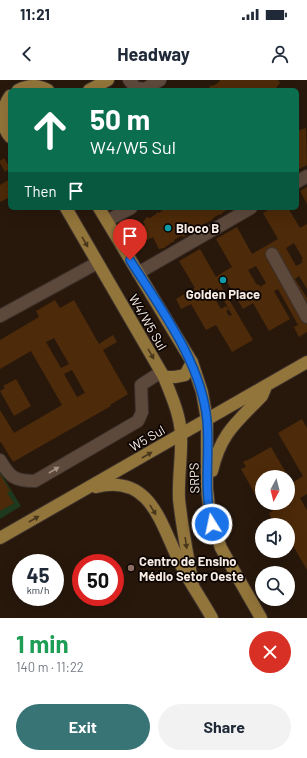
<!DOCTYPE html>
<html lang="en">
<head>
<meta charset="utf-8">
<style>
	body { margin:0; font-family:Barlow,sans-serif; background:#f2f2f3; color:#1f2937; height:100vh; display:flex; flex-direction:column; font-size:15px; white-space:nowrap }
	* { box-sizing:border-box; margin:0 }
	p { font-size:13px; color:#747a83 }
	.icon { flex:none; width:22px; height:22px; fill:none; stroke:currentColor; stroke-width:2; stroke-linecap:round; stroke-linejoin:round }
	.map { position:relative; height:538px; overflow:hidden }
	.side { display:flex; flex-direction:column; background:#fff; flex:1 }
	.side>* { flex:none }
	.hud { position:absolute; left:8px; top:8px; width:291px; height:122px; border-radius:6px; box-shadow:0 4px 16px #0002; background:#0b6e4f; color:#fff; overflow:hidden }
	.needle { width:26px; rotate:187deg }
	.tools { position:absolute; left:255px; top:390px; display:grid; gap:8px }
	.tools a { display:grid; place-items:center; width:40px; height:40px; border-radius:50%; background:#fff; box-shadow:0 4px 16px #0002; font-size:20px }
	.speed { position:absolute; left:12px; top:474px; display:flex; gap:8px; font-size:20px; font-weight:700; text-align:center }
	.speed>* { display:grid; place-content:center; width:52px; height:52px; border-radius:50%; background:#fff; box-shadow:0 4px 16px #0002; line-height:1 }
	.speed small { font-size:10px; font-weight:400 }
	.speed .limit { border:6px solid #d22; background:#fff; color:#111 }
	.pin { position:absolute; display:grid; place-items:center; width:34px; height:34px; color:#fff; margin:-41px -17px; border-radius:50% 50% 50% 0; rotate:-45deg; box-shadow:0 0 4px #0007 }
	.pin .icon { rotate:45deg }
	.me { position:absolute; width:44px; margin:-22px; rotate:350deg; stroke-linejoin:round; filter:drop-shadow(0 0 3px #0008) }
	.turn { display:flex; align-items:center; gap:14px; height:84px; padding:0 16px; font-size:18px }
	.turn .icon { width:52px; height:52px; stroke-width:2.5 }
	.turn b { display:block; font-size:28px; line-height:34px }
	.then { display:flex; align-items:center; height:38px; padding:0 16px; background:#0003; gap:8px; font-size:15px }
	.round { display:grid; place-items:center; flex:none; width:42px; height:42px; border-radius:21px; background:#f2f2f3 }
	.summary { display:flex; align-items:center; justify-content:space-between; height:68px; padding:0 16px }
	h1 { font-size:24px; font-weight:700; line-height:30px; color:#1e9e55 }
	.action { display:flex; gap:8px; margin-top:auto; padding:8px 16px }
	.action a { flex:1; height:46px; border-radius:24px; background:#387375; color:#fff; font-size:16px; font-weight:700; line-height:46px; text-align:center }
	.action a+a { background:#f2f2f3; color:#1f2937 }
	.status { display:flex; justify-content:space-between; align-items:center; height:28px; padding:0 20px; background:#fff; direction:ltr }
	.status svg { height:11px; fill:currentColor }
	header { display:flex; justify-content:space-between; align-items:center; height:52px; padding:0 16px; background:#fff; font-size:18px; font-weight:700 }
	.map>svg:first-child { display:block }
	.green { fill:#1e391d }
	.building { fill:#4d2a09; fill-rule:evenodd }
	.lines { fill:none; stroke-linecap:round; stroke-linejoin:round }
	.minor-casing { stroke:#3e322d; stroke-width:14 }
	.major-casing { stroke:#3e322d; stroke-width:14 }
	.minor { stroke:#5d493c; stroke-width:12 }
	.major { stroke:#92753a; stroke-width:12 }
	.oneway { fill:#48371b }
	.oneway2 { fill:#a29287 }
	.route-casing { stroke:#114b97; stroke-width:10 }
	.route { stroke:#1a73e8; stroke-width:7 }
	.culture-dot { fill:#0f9aa8; stroke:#0c0502; stroke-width:1.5 }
	.education-dot { fill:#8d6e63; stroke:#0c0502; stroke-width:1.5 }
	.labels { text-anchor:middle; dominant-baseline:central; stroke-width:3.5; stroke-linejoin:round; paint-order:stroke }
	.poi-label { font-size:13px; font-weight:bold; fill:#f7ebe3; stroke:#0c0502; text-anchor:start }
	.street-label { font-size:13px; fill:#f7ebe3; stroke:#0c0502 }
</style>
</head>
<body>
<div class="status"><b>11:21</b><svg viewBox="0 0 49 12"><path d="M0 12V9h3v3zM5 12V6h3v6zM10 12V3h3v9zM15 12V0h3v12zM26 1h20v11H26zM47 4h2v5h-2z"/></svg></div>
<header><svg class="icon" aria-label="back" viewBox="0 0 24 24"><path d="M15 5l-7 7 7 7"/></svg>Headway<svg class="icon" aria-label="person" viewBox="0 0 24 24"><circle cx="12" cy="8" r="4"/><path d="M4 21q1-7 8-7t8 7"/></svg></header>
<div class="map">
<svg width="307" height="538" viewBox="0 0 307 538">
	<rect width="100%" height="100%" fill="#28180c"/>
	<polygon class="green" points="0,392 21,426 0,439"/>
	<g class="building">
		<polygon points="220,0 278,0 280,3 276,8 268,10 206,10 210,7 211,5 213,6 219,2"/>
		<polygon points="306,48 307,85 299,89 297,93 297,53 300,50"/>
		<polygon points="4,78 10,88 5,92 0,83 0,81"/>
		<polygon points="10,99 10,117 0,122 0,105"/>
		<polygon points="307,107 307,124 300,111"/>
		<polygon points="166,128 230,128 222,133 222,135 220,134 213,138 212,140 194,149 193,151 191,151 184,157 181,156 174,160 174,162 172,162 164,168 159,169 153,157 147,160 140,148 145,145 143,142 147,137 150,138 156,134 157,132 159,133"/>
		<path d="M 271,128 L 288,128 L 300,148 L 307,144 L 307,209 L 299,196 L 295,199 L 307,218 L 307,252 L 299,257 L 294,247 L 298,245 L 278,209 L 274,211 L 290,239 L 269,251 L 253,223 L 243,229 L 227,202 L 221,206 L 253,260 L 232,272 L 216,245 L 206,250 L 191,224 L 181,229 L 176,219 L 195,208 L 179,181 L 200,169 L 216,197 L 222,193 L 232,187 L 216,159 L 237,147 L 252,174 L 278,159 L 263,133 ZM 294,163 L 303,179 L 301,180 L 303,182 L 296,186 L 286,168 ZM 256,186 L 266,203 L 260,207 L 259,204 L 257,205 L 248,190 ZM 217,208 L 232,235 L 229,236 L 226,231 L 229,230 L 226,226 L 221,229 L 211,212 Z"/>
		<path d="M 55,220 L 60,228 L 74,220 L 99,264 L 113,255 L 117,262 L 103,270 L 128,314 L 110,325 L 111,326 L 13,382 L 1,362 L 0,363 L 0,330 L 14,353 L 62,325 L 31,271 L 0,289 L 0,260 L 39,237 L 36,231 ZM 54,258 L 69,284 L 61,288 L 46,262 ZM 72,290 L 85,313 L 77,317 L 64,294 Z"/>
		<polygon points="16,299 31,326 14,336 0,311 5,308 3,306"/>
		<polygon points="302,339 307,348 307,414 300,418 307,430 307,490 288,457 288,445 275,445 269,433 273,431 268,423 288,423 288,397 262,397 262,412 261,410 255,414 241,389 246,387 243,382 246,380 246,381 271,367 292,403 303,396 278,353"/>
		<polygon points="0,394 10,411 7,413 14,423 0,431"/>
	</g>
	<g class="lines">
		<g class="minor-casing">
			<g id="minor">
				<polyline points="129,0 136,8 145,9 160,0"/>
				<polyline points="297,102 307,96"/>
				<polyline points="107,141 131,128"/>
				<polyline points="272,174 307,237"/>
				<polyline points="138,193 251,128"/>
				<polyline points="0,236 97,183"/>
				<path d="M 0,380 C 10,397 14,401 35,401 L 138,341 L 142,332 L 141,305 L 161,292"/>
			</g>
		</g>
		<g class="major-casing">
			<g id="major">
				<path d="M 18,10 C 28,5 39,5 48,10"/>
				<polyline points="89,10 108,0"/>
				<path d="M 10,16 C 1,29 0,45 10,57"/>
				<path d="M 66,128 L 164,297 C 171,315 180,334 181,355 C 182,376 178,397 179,419 C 182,448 188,477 193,506"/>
				<polyline points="99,128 192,282 202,312 207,340 207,409 210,435 221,468 261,538"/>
				<polyline points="164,297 175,297 185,295 192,282"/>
				<path d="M 212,391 C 221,353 236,343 262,316 L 265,309"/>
				<path d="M 96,407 C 152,393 161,446 181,485 C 190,503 202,520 212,538"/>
				<polyline points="0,458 307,282"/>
			</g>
		</g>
		<use href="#minor" class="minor"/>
		<use href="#major" class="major"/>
	</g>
	<defs><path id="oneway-solid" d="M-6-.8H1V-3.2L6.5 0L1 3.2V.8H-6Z"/></defs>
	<g class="oneway">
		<use href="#oneway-solid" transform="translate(85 162) rotate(60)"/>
		<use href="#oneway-solid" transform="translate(151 274) rotate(60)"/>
		<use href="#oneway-solid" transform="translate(147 375) rotate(-30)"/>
		<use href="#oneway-solid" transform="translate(153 430) rotate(58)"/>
		<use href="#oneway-solid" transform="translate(34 439) rotate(-30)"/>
		<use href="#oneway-solid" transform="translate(186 463) rotate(82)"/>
	</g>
	<use class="oneway2" href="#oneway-solid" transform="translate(54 390) rotate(-30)"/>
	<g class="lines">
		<g class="route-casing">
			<path id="route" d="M 130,180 C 160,228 202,283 207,341 C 210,375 203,410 212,444"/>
		</g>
		<use href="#route" class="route"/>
	</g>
	<g class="culture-dot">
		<circle cx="168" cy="148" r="4"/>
		<circle cx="223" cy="200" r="4"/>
	</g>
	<circle class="education-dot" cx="131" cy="488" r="4"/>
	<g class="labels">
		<g class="poi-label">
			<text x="176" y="148">Bloco B</text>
			<text x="223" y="214" text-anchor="middle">Golden Place</text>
			<text x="139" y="481">Centro de Ensino<tspan x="139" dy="15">Médio Setor Oeste</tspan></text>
		</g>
		<g class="street-label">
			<text transform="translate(148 242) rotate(60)">W4/W5 Sul</text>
			<text transform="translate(147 358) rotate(-30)">W5 Sul</text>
			<text transform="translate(194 398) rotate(-92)">SRPS</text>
		</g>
	</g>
</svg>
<div class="tools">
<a><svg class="needle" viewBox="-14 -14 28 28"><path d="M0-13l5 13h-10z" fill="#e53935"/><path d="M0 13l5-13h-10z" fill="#747a83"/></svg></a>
<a><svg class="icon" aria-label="sound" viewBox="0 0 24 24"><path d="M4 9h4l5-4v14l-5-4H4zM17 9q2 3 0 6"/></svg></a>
<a><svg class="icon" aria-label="search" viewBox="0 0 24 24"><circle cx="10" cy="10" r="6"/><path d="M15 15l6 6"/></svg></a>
</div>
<div class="speed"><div>45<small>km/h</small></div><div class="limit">50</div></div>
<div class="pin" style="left:130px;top:180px;background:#d93025"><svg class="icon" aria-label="arrive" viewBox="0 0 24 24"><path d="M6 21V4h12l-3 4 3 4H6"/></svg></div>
<svg class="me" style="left:212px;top:444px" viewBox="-20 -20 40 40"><circle r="17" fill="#1a73e8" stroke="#fff" stroke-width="3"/><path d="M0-11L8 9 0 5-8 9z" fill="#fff"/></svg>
<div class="hud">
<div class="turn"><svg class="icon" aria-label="ahead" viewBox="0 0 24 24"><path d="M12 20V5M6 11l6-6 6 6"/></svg><div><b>50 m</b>W4/W5 Sul</div></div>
<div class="then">Then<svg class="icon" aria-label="arrive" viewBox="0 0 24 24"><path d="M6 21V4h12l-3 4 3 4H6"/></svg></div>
</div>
</div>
<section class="side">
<div class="summary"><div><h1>1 min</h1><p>140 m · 11:22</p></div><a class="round" style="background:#d93025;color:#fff"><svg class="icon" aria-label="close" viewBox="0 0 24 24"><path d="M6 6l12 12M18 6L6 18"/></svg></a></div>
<div class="action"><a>Exit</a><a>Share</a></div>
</section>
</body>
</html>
